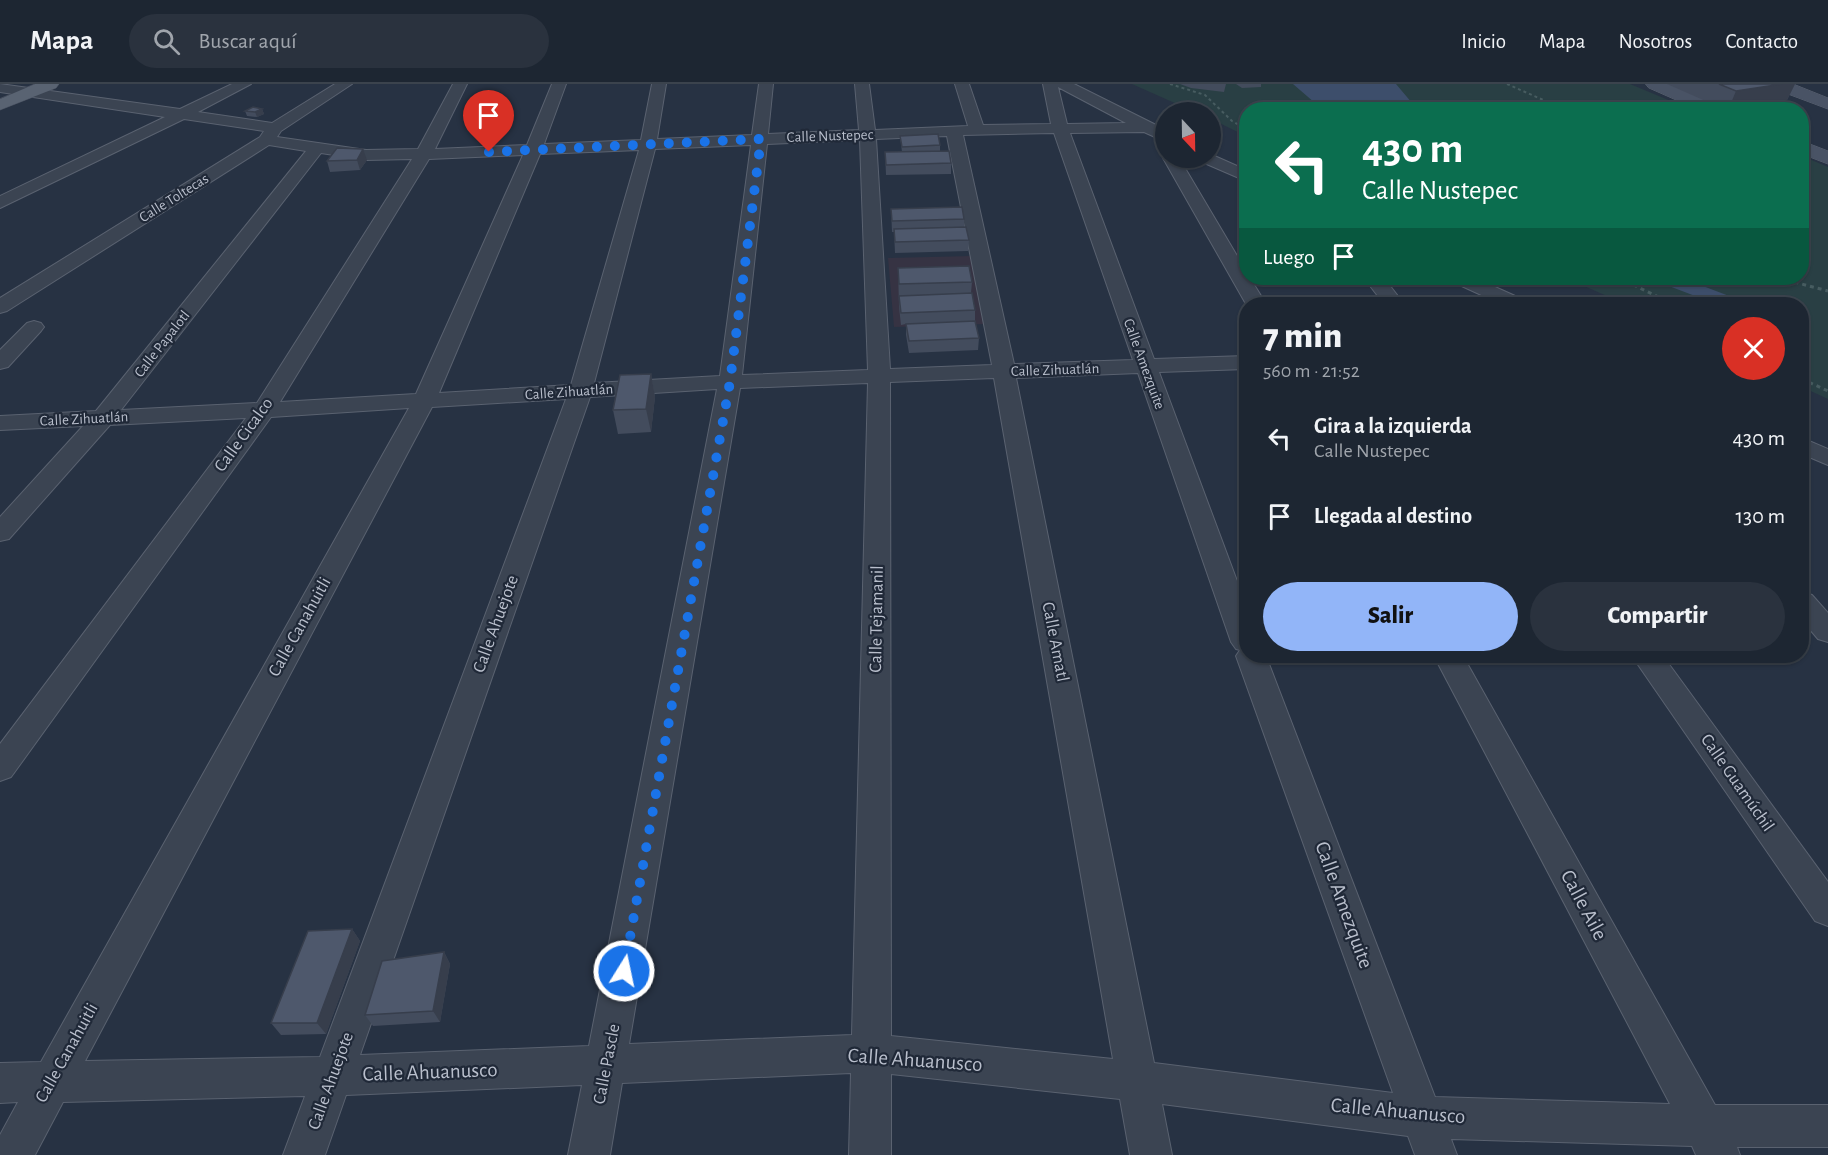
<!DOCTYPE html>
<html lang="es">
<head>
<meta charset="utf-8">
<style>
	body { margin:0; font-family:"Alegreya Sans",sans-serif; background:#2a323e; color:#f1f3f6; height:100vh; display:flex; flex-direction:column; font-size:22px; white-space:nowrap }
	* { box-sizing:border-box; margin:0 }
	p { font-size:20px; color:#a0a5ac }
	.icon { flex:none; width:33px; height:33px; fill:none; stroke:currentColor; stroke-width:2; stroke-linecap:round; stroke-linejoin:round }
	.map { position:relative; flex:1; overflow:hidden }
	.panel { position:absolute; left:1239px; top:213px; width:570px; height:366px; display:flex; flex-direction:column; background:#1d2632; border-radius:24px; box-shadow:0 2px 4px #0004,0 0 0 2px #3b434d }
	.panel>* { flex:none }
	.top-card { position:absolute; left:1239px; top:18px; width:570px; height:183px; border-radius:24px; box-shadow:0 2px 4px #0004,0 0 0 2px #3b434d; background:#0b6e4f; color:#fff; overflow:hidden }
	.needle { width:39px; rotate:158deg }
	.controls { position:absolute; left:1155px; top:18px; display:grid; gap:12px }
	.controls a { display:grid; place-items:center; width:66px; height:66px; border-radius:50%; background:#1d2632; box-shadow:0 2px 4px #0004,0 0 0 2px #3b434d; font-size:30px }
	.pin { position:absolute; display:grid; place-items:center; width:51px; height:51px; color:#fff; margin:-62px -26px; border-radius:50% 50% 50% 0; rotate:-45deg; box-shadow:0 0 6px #0007 }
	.pin .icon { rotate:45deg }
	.me { position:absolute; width:66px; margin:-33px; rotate:10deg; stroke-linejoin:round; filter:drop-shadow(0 0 4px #0008) }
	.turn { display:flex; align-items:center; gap:21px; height:126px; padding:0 24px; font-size:27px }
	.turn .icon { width:78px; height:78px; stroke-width:2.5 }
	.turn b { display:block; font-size:42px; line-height:51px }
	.then { display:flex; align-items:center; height:57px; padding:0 24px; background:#0003; gap:12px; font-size:22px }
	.round { display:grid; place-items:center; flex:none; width:63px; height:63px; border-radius:32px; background:#2a323e }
	.summary { display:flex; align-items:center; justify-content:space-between; height:102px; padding:0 24px }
	h1 { font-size:36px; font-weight:800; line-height:45px }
	.action { display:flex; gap:12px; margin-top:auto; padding:12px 24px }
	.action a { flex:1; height:69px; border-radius:36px; background:#92b5f8; color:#111; font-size:24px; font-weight:800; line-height:69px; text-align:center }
	.action a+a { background:#2a323e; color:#f1f3f6 }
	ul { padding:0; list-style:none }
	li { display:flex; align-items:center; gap:18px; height:78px; padding:0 24px }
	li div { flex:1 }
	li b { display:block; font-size:22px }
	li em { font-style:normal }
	header { display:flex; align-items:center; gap:36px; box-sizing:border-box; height:84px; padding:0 30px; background:#1d2632; border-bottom:2px solid #3b434d }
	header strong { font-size:28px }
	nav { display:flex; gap:33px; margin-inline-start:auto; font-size:21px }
	.search { width:420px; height:54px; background:#2a323e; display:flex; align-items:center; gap:15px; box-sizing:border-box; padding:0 21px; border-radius:33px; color:#a0a5ac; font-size:22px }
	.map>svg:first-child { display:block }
	.medical { fill:#363343 }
	.green { fill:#293f44 }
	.water { fill:#3d4e6b }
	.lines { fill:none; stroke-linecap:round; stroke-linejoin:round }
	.minor-casing { stroke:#5a6270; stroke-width:2 }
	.secondary-casing { stroke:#5a6270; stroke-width:1 }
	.primary-casing { stroke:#454d5c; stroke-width:1 }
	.path-far1 { stroke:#475c60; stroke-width:2; stroke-dasharray:3 3; stroke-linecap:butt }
	.path { stroke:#475c60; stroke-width:3; stroke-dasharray:4 4; stroke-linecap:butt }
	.minor { fill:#3b4452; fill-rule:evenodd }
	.secondary { fill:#495365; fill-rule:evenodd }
	.primary { fill:#596372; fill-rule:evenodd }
	.wall { fill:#434c5d }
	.shaded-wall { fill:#373e4c }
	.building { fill:#4e586c; stroke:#373e4c; stroke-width:1.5 }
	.route { stroke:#1a73e8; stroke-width:10; stroke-dasharray:0 18 }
	.labels { text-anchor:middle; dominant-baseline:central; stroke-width:4.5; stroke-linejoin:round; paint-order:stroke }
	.far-street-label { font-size:15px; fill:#b9bfcc; stroke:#202938 }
	.street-label { font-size:18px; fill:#b9bfcc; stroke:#202938 }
	.near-street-label { font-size:21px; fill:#b9bfcc; stroke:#202938 }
</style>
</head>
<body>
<header>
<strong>Mapa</strong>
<div class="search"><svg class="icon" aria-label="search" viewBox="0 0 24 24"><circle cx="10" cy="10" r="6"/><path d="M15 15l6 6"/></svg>Buscar aquí</div>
<nav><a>Inicio</a><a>Mapa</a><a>Nosotros</a><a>Contacto</a></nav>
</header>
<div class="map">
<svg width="1828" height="1071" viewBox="0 0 1828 1071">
	<rect width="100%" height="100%" fill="#273243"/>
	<polygon class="medical" points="973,172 986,240 894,243 888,174"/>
	<g class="green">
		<polygon points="1132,0 1630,0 1690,25 1246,26 1246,52 1211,35 1210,28 1195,28"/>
		<polygon points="1802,72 1828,83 1828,315 1802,303 1802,220 1625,220 1566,194 1802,194"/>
	</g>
	<g class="water">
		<polygon points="1293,0 1396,0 1412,19 1425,25 1322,25"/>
		<polygon points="1648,194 1682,194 1750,220 1716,220"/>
	</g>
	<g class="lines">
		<g class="minor-casing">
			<g id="minor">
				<path d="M 0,0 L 180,25 L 232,0 L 251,0 L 198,28 L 272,39 L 335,0 L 352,0 L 281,47 L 277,53 L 366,66 L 418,65 L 453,0 L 467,0 L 435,65 L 527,61 L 552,0 L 566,0 L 544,60 L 641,56 L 652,0 L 666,0 L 657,55 L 752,51 L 759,0 L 773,0 L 768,50 L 859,46 L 855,0 L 869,0 L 875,46 L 968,42 L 955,0 L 969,0 L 983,41 L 1051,40 L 1043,0 L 1074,0 L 1166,46 L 1166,58 L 1144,48 L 1070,49 L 1154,275 L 1246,272 L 1246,285 L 1159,288 L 1246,521 L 1246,572 L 1266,572 L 1435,1013 L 1670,1020 L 1434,572 L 1463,572 L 1715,1021 L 1828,1021 L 1828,1063 L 1737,1063 L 1740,1071 L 1696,1071 L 1692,1062 L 1451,1055 L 1457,1071 L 1415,1071 L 1408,1052 L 1162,1020 L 1172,1071 L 1130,1071 L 1120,1015 L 891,990 L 891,1071 L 849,1071 L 851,989 L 622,999 L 610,1071 L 568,1071 L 582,1001 L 346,1011 L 325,1071 L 283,1071 L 305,1012 L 63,1018 L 35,1071 L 0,1071 L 0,1051 L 18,1018 L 0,1019 L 0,979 L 41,978 L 409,324 L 271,333 L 11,693 L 0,697 L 0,660 L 246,334 L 110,341 L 9,455 L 0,457 L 0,433 L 83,342 L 0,346 L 0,332 L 96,327 L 306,67 L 269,61 L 7,227 L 0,229 L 0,214 L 260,53 L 264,47 L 184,35 L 0,124 L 0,112 L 165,33 L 0,8 ZM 1058,3 L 1126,39 L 1067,40 ZM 1054,49 L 1133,276 L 1014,280 L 963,51 ZM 947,52 L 992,281 L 890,285 L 876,55 ZM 860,56 L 868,286 L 742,291 L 767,60 ZM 751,61 L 720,292 L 594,299 L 655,65 ZM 639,66 L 571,301 L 439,309 L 540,70 ZM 321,69 L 366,76 L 412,75 L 257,319 L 121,326 ZM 523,71 L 416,310 L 280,318 L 429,75 ZM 1138,289 L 1231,558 L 1236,565 L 1240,566 L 1236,572 L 1393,1009 L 1154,979 L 1016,294 ZM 994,294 L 1113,975 L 891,952 L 890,298 ZM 868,299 L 852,951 L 629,960 L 740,304 ZM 717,305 L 589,962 L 360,971 L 590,313 ZM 566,315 L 320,973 L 85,977 L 432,323 Z"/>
				<polygon points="1165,70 1166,74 1179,74 1246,187 1246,194 1250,194 1266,220 1246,220 1163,74"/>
				<polygon points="1210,70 1246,86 1246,97 1202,78 1200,74 1210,74"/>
				<polygon points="1364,194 1384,194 1404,220 1384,220"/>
				<polygon points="1450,194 1475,194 1524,216 1527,220 1501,220 1453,198"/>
				<polygon points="34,237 41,239 44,243 41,247 8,283 0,285 0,266 27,239"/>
				<polygon points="1802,354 1828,365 1828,381 1802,370"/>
				<polygon points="1802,508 1812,511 1828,529 1828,558 1818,555 1802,536"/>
				<polygon points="1632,572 1663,572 1828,798 1828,842 1815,837"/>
			</g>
		</g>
		<g class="secondary-casing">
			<g id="secondary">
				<polygon points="1646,0 1669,0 1721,22 1724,26 1699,26 1649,4"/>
				<polygon points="1769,0 1793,0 1828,14 1828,25 1772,4"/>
				<polygon points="1802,57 1828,67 1828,80 1802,70"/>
			</g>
		</g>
		<g class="primary-casing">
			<polygon id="primary" points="35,0 59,0 56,4 0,26 0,15"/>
		</g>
		<g class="path-far1">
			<polyline points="1170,0 1205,11 1232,37 1246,45"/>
			<polyline points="1507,0 1566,26"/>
		</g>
		<g class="path">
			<polyline points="1619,194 1673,220"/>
			<polyline points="1779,194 1828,207"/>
			<polyline points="1802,295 1828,307"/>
		</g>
		<use href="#minor" class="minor"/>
		<use href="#secondary" class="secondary"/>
		<use href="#primary" class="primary"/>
	</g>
	<g class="wall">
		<polygon points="1180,0 1226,0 1224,8 1191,4"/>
		<polygon points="1236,0 1261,0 1261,3 1242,4"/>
		<polygon points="1667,0 1795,0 1787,16 1732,26 1726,26"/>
		<polygon points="262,25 264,30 257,33 247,32 245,27"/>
		<polygon points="900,52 940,61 940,67 951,79 951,90 886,91 885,68 902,68"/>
		<polygon points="367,76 360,86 330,88 327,77"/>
		<polygon points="891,125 964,135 964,143 969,156 968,167 895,169 894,148 892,148"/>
		<polygon points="898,184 972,198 971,209 975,226 975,237 979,254 978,266 909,269 906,251 906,240 901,241 899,223"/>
		<polygon points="651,290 655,313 651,348 618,350 613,326"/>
		<polygon points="352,845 360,857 326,950 281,951 271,939"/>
		<polygon points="444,868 450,880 440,938 373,942 365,931"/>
	</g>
	<g class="shaded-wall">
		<polygon points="1782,0 1795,0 1787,16 1728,26 1736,7"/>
		<polygon points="262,25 264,30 257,33 255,28"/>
		<polygon points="363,65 367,76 360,86 357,76"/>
		<polygon points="651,290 655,313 651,348 646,325"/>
		<polygon points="352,845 360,857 326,950 317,939"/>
		<polygon points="444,868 450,880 440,938 433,927"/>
	</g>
	<g class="building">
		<polygon points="1719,0 1782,0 1736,7"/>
		<polygon points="253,23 262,25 255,28 245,27"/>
		<polygon points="938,50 940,61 902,63 900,52"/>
		<polygon points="337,64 363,65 357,76 327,77"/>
		<polygon points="949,67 951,79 886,81 885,68"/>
		<polygon points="962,123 964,135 892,137 891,125"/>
		<polygon points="966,143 969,156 895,158 894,145"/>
		<polygon points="969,182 972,198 899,200 898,184"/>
		<polygon points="972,209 975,226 901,229 899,212"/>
		<polygon points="975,237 979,254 909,257 906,240"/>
		<polygon points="651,290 646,325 613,326 620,291"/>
		<polygon points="352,845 317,939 271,939 308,847"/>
		<polygon points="444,868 433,927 365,931 382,877"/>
	</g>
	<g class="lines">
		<polyline class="route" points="489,68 761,55 730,298 624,887"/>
	</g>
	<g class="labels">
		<g class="far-street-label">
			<text transform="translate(830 52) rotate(-2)">Calle Nustepec</text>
			<text transform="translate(174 114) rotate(-32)">Calle Toltecas</text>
			<text transform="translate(162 260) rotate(-52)">Calle Papalotl</text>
			<text transform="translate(1144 280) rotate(70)">Calle Amezquite</text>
			<text transform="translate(1055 286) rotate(-2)">Calle Zihuatlán</text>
			<text transform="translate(569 308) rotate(-4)">Calle Zihuatlán</text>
			<text transform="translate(84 335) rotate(-3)">Calle Zihuatlán</text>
		</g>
		<g class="street-label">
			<text transform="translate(244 351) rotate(-54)">Calle Cicalco</text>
			<text transform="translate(877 535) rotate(-89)">Calle Tejamanil</text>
			<text transform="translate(496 540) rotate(-70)">Calle Ahuejote</text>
			<text transform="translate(300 543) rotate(-61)">Calle Canahuitli</text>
			<text transform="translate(1055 558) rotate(79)">Calle Amatl</text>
			<text transform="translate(1737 699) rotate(55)">Calle Guamúchil</text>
			<text transform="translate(67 969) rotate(-61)">Calle Canahuitli</text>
			<text transform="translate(607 980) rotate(-79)">Calle Pascle</text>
			<text transform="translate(331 997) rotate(-70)">Calle Ahuejote</text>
		</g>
		<g class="near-street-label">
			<text transform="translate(1344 821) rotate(70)">Calle Amezquite</text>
			<text transform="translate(1584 821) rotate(62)">Calle Aile</text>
			<text transform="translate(915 976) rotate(4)">Calle Ahuanusco</text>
			<text transform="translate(430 988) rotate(-2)">Calle Ahuanusco</text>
			<text transform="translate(1398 1027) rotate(5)">Calle Ahuanusco</text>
		</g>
	</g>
</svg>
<div class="controls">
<a><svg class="needle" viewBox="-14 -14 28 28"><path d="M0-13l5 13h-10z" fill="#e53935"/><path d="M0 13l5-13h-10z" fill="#a0a5ac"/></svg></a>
</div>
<div class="pin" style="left:489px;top:68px;background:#d93025"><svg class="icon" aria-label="arrive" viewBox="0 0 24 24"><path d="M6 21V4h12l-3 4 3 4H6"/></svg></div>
<svg class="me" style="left:624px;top:887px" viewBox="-20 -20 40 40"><circle r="17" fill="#1a73e8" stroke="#fff" stroke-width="3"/><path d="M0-11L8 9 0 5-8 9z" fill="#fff"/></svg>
<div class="top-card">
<div class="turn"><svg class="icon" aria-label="left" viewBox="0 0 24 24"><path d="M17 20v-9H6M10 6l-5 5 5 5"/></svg><div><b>430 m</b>Calle Nustepec</div></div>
<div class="then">Luego<svg class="icon" aria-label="arrive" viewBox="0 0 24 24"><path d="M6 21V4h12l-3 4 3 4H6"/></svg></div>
</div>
<section class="panel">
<div class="summary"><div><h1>7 min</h1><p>560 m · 21:52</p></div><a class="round" style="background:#d93025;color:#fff"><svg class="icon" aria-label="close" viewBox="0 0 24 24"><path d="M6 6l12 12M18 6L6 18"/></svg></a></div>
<ul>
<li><svg class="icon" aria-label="left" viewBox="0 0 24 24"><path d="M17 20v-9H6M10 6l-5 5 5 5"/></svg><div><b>Gira a la izquierda</b><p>Calle Nustepec</p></div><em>430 m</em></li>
<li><svg class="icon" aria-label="arrive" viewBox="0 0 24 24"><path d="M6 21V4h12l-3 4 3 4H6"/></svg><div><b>Llegada al destino</b></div><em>130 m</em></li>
</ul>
<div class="action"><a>Salir</a><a>Compartir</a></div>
</section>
</div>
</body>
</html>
